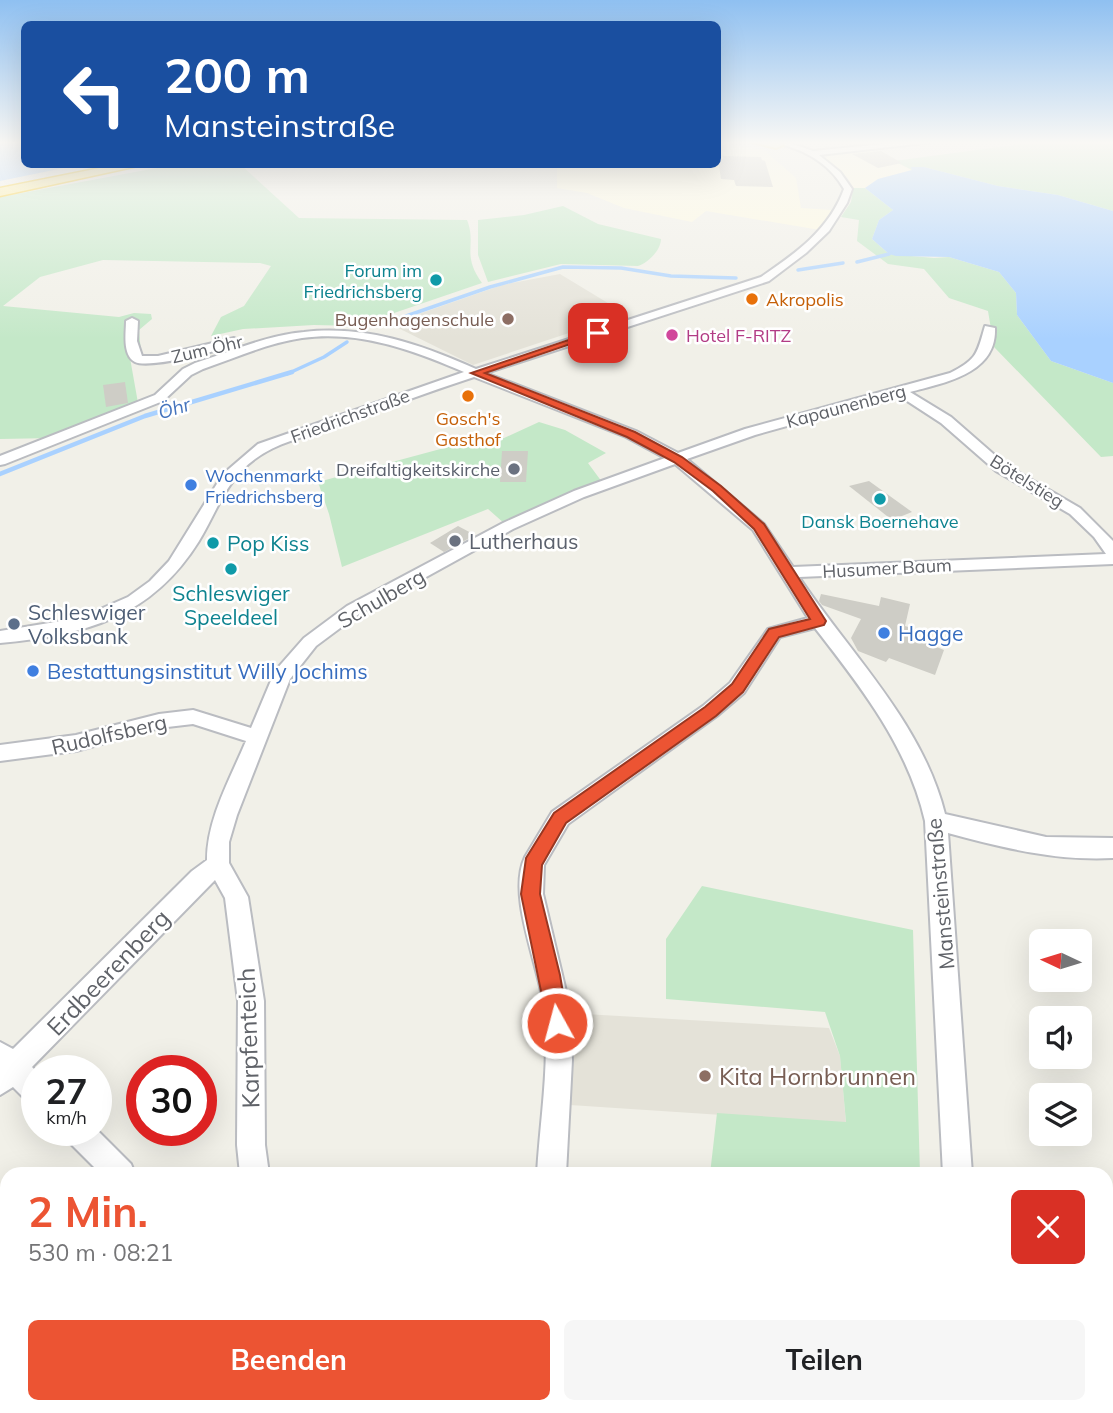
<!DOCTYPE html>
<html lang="de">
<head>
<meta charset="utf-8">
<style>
	body { margin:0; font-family:Mulish,sans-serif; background:#f6f6f6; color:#202124; height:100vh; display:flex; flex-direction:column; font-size:26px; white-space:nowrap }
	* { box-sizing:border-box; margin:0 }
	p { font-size:23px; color:#757577 }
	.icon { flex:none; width:38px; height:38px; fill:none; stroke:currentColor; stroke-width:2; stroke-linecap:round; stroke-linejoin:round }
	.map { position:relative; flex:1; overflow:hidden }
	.panel { position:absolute; left:0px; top:1167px; width:1113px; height:247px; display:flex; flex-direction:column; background:#fff; border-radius:21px 21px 0 0; box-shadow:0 7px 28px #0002 }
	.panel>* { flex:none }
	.hud { position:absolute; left:21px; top:21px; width:700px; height:147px; border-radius:10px; box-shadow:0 7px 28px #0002; background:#1a4fa0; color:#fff; overflow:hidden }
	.needle { width:46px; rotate:274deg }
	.buttons { position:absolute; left:1029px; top:929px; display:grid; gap:14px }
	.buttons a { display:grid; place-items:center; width:63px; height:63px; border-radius:10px; background:#fff; box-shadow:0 7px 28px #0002; font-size:35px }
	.speed { position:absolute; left:21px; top:1055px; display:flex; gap:14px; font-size:35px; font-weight:700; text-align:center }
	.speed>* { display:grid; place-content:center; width:91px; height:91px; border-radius:50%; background:#fff; box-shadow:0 7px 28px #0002; line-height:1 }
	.speed small { font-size:18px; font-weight:400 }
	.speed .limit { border:10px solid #d22; background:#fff; color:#111 }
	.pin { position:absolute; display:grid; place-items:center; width:60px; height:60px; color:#fff; margin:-30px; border-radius:14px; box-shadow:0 4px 10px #0006 }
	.me { position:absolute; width:77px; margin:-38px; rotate:353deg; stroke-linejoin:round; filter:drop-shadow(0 0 5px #0008) }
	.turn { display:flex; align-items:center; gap:24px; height:147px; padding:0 28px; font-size:32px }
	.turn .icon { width:91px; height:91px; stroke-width:2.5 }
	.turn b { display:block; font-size:49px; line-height:60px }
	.round { display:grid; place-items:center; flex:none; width:74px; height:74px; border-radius:10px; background:#f6f6f6 }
	.summary { display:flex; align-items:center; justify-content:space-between; height:119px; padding:0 28px }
	h1 { font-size:42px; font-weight:700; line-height:52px; color:#ec5433 }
	.action { display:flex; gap:14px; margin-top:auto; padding:14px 28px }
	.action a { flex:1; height:80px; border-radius:10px; background:#ec5433; color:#fff; font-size:28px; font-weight:700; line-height:80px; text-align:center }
	.action a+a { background:#f6f6f6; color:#202124 }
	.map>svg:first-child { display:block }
	.commercial { fill:#fefadf }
	.education { fill:#e4e2d8 }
	.green { fill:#c4e8c8 }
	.water { fill:#a9d1ff }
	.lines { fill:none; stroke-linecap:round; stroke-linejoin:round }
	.stream-far1 { stroke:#a9d1ff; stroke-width:3.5 }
	.stream { stroke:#a9d1ff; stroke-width:4.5 }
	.building { fill:#cecdc6 }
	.minor-casing { stroke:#babcc1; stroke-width:4 }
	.major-casing { stroke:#f3d85e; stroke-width:4 }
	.highway-casing { stroke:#f8c400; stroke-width:3 }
	.minor { fill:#fff; fill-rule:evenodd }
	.major { fill:#fffaae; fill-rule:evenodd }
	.highway { fill:#feed91; fill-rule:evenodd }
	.route { fill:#ec5433; stroke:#993721; stroke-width:2 }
	.culture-dot { fill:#0f9aa8; stroke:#fff; stroke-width:2.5 }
	.food-dot { fill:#e8710a; stroke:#fff; stroke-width:2.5 }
	.education-dot { fill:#8d6e63; stroke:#fff; stroke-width:2.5 }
	.hotel-dot { fill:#d1479c; stroke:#fff; stroke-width:2.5 }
	.worship-dot { fill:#6b7280; stroke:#fff; stroke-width:2.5 }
	.shop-dot { fill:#3f7fe0; stroke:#fff; stroke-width:2.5 }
	.service-dot { fill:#5c6f8a; stroke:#fff; stroke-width:2.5 }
	.labels { text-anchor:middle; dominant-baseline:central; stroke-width:5; stroke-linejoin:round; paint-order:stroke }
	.far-culture-label { font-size:18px; fill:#0d838f; stroke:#fff; text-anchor:end }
	.far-food-label { font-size:18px; fill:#c56008; stroke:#fff; text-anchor:start }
	.far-education-label { font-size:18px; fill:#785e54; stroke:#fff; text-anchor:end }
	.far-hotel-label { font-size:18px; fill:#b23c85; stroke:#fff; text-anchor:start }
	.far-street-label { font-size:18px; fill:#5f6268; stroke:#fff }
	.far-worship-label { font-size:18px; fill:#5b616d; stroke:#fff; text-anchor:end }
	.far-shop-label { font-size:18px; fill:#366cbe; stroke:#fff; text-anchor:start }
	.far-water-label { font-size:19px; font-style:italic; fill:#4574bd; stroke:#fff }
	.worship-label { font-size:21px; fill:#5b616d; stroke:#fff; text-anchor:start }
	.culture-label { font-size:21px; fill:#0d838f; stroke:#fff; text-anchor:start }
	.street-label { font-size:21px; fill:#5f6268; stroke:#fff }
	.service-label { font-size:21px; fill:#4e5e75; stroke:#fff; text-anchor:start }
	.shop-label { font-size:21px; fill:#366cbe; stroke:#fff; text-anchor:start }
	.near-street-label { font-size:24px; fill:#5f6268; stroke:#fff }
	.near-education-label { font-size:24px; fill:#785e54; stroke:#fff; text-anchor:start }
</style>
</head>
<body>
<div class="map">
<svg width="1113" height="1413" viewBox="0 0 1113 1413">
	<rect width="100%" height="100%" fill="#f1f0e8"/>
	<g class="commercial">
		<polygon points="718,143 764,150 796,178 801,208 832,210 820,230 706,211 692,222 624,208 587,193 557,188 557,165 718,164"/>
		<polygon points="869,150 894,161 912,170 878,179 865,188 853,188 848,178 825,159 830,154"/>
	</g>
	<g class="education">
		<polygon points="560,274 626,314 473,365 390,324 502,285"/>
		<polygon points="567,1013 829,1028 840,1056 846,1123 570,1105"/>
	</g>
	<g class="green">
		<polygon points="1082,141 1108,141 1113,144 1113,211 1058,195 998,186 924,167 912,170 894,161 1030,143 1057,144"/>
		<path d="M 173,165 L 241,165 L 299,218 L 467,220 C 477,245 461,254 482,283 L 356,326 L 314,325 L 243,329 L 211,336 L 221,317 L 244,306 L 271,266 L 260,263 L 103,260 L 40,277 L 3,306 L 119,317 L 134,313 L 151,314 L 152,319 L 139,330 L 141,353 L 130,358 L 138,403 L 54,438 L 0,439 L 0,197 Z"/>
		<polygon points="853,188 865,188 893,210 879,220 872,239 889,254 934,258 949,257 999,272 1016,293 1017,315 1051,361 1113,383 1113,456 1101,457 994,347 988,311 949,298 924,269 888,264 857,241 859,220 841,217 851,202"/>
		<path d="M 563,206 L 598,224 L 661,239 C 661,250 648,263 638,266 L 561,264 L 488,282 L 478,255 L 478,220 L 524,215 Z"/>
		<polygon points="539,422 565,430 606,453 588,463 602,482 505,524 488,509 342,567 329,514 318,482 459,444 504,438"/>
		<polygon points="702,886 913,930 920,1174 710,1174 717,1113 846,1122 840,1056 825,1012 666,999 666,939"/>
	</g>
	<g class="water">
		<polygon points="0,141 24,141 24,164 78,165 0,181"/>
		<polygon points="911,167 924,167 998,186 1058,195 1113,211 1113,383 1051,361 1017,315 1016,293 999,272 949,257 896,256 889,254 872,239 879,220 893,210 865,188 878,179 912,170"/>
	</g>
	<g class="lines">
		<g class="stream-far1">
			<polyline points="857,262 889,254"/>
			<polyline points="798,270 843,263"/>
			<polyline points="386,323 490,287 563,267 621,268 671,276 736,278"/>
			<polyline points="287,374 324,357 347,342"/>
		</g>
		<polyline class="stream" points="0,474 145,416 292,372"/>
	</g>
	<g class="building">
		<polygon points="881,151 902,163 878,168 852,154"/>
		<polygon points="723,156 761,157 762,160 765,161 773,187 736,186 734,180 721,179 718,159 723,159"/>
		<polygon points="125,382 128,403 106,407 103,385"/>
		<polygon points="502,451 528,451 526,482 500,482"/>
		<polygon points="869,481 912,512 892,520 849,486"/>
		<polygon points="458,526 475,535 444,552 430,543"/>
		<polygon points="821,594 879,606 881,597 910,604 905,626 915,629 912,637 944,650 935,675 889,658 886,662 858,651 851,638 861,619 822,605 819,601"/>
	</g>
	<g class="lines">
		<g class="minor-casing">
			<g id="minor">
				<path d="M 784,141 L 813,151 L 913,141 L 942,141 L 819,155 L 840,172 L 852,189 L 847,203 L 829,231 L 806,253 L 769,281 L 486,373 L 636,431 L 678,453 L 745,429 L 950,373 C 978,359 977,353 985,326 L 995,328 C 997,374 943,383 910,392 L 951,417 L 1006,465 L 1080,508 L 1113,541 L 1113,564 L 799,577 C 850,654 922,722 945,814 L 1046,837 L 1113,838 L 1113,858 C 1056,861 1003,848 948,833 L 972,1174 L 943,1174 L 925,821 C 908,747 861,687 815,628 L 780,637 L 744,693 L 717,716 L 568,824 L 544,865 L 543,894 L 569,1004 L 572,1060 L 566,1174 L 537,1174 C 540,1118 551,1060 543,1003 C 538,963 507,895 525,857 L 552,812 L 703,706 L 730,683 L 768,629 L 808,618 L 753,530 L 675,464 L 584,497 L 513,529 L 359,614 L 316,646 L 290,679 L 237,815 L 229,842 L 229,863 L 248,897 L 264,1001 L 265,1145 L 269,1174 L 240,1174 L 237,1145 L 238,1001 L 225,898 L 215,880 L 32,1067 L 37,1072 L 37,1105 L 27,1101 L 13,1087 L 0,1095 L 0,1042 L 13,1049 L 192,871 L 207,860 C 207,819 230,779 246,741 L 193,724 L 159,728 L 76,751 L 0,761 L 0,745 L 76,735 L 159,714 L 193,710 L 251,728 L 275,671 L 304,638 L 347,606 L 503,523 L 574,491 L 665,458 L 626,437 L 474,377 C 425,393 377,411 329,428 C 304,437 276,443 255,459 C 226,480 217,511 199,541 C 151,618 85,635 0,643 L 0,631 L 80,618 L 128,597 L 150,581 L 169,561 L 223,474 L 258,444 L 464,372 C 413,350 359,330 302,338 C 268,343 235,358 203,369 L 191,375 L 163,401 L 5,464 L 0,465 L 0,456 L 155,395 L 183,369 L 195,363 C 230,352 267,335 304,332 C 365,325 420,344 476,369 L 761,277 C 796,253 829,230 844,189 C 831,166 809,152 784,145 ZM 898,395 L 941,423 L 996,471 L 1070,514 L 1094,537 L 1106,554 L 793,567 L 764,524 L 687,459 L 755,435 Z"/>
				<path d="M 132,318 L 138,321 L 137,341 L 142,356 L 158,356 L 234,338 L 240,341 C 228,350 149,369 135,362 C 122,355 126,332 126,321 Z"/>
				<polygon points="96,1129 131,1164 135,1174 101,1174 67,1140 63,1130"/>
				<polygon points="288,1407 323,1407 321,1413 286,1413"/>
				<polygon points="338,1407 377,1407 379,1413 340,1413"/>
				<polygon points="518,1407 552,1407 551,1413 517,1413"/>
				<polygon points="953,1407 987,1407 988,1413 954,1413"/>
			</g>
		</g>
		<g class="major-casing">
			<polygon id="major" points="748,141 793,141 776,148"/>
		</g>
		<g class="highway-casing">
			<polygon id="highway" points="120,164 147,164 0,196 0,188"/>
		</g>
		<use href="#minor" class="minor"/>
		<use href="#major" class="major"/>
		<use href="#highway" class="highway"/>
	</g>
	<linearGradient id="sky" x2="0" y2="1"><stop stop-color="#8fc0f1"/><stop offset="0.42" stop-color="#f9f8f5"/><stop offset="1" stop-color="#f9f8f5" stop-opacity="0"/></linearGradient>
	<rect width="1113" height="339" fill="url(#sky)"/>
	<polygon class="route" points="595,331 603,333 485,373 635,432 682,457 721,486 764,524 826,621 824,625 779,637 743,692 716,716 566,823 542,865 540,894 560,975 568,1023 564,1030 557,1034 549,1030 521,894 526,858 554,813 705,707 732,684 769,629 810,619 754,529 713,491 674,462 627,437 471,373"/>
	<g class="culture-dot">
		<circle cx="436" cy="280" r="7"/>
		<circle cx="880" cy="499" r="7"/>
		<circle cx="213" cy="543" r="7"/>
		<circle cx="231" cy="569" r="7"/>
	</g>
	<g class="food-dot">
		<circle cx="752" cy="299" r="7"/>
		<circle cx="468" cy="396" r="7"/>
	</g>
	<g class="education-dot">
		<circle cx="508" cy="319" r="7"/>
		<circle cx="705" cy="1076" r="7"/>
	</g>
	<circle class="hotel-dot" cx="672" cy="335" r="7"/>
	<g class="worship-dot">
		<circle cx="514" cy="469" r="7"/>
		<circle cx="455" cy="541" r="7"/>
	</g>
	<g class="shop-dot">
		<circle cx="191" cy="485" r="7"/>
		<circle cx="884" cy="633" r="7"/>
		<circle cx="33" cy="671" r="7"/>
	</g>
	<circle class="service-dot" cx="14" cy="624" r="7"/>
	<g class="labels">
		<g class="far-culture-label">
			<text x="422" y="270">Forum im<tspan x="422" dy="21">Friedrichsberg</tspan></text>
			<text x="880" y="521" text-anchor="middle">Dansk Boernehave</text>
		</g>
		<g class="far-food-label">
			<text x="766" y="299">Akropolis</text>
			<text x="468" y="418" text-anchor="middle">Gosch's<tspan x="468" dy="21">Gasthof</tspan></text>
		</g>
		<g class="far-education-label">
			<text x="494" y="319">Bugenhagenschule</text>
		</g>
		<g class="far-hotel-label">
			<text x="686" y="335">Hotel F-RITZ</text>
		</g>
		<g class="far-street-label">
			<text transform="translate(207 349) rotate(-13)">Zum Öhr</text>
			<text transform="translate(846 406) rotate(-15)">Kapaunenberg</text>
			<text transform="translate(350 416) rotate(-20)">Friedrichstraße</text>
			<text transform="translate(1027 481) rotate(32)">Bötelstieg</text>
			<text transform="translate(887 568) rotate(-3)">Husumer Baum</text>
		</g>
		<g class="far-worship-label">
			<text x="500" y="469">Dreifaltigkeitskirche</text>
		</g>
		<g class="far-shop-label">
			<text x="205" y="475">Wochenmarkt<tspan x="205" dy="21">Friedrichsberg</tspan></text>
		</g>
		<g class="far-water-label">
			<text transform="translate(174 408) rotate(-17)">Öhr</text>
		</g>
		<g class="worship-label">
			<text x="469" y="541">Lutherhaus</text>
		</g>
		<g class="culture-label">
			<text x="227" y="543">Pop Kiss</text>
			<text x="231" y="593" text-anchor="middle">Schleswiger<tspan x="231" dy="24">Speeldeel</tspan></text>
		</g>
		<g class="street-label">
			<text transform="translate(381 598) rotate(-30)">Schulberg</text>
			<text transform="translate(109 734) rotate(-13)">Rudolfsberg</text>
			<text transform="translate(940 894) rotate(-95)">Mansteinstraße</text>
		</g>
		<g class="service-label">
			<text x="28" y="612">Schleswiger<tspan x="28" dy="24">Volksbank</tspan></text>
		</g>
		<g class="shop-label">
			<text x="898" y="633">Hagge</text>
			<text x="47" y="671">Bestattungsinstitut Willy Jochims</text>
		</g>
		<g class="near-street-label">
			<text transform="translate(108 972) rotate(-46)">Erdbeerenberg</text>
			<text transform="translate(248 1038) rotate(-92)">Karpfenteich</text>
		</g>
		<g class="near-education-label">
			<text x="719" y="1076">Kita Hornbrunnen</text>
		</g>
	</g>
</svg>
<div class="buttons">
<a><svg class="needle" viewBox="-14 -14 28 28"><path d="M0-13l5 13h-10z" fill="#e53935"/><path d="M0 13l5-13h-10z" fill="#757577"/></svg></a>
<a><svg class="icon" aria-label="sound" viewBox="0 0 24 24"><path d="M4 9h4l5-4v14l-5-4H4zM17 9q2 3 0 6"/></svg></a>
<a><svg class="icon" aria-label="layers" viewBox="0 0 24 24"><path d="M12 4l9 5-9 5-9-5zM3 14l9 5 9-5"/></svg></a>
</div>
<div class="speed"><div>27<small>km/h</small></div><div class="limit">30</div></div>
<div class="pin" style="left:598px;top:333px;background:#d93025"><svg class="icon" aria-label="arrive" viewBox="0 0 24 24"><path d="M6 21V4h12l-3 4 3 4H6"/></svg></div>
<svg class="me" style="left:557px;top:1023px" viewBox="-20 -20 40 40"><circle r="17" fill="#ec5433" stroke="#fff" stroke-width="3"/><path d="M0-11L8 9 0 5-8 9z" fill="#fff"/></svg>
<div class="hud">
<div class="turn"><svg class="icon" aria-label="left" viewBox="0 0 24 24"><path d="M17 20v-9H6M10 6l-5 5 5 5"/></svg><div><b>200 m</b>Mansteinstraße</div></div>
</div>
<section class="panel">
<div class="summary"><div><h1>2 Min.</h1><p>530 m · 08:21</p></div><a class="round" style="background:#d93025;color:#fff"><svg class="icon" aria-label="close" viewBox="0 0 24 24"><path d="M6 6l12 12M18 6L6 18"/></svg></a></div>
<div class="action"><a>Beenden</a><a>Teilen</a></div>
</section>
</div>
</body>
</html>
